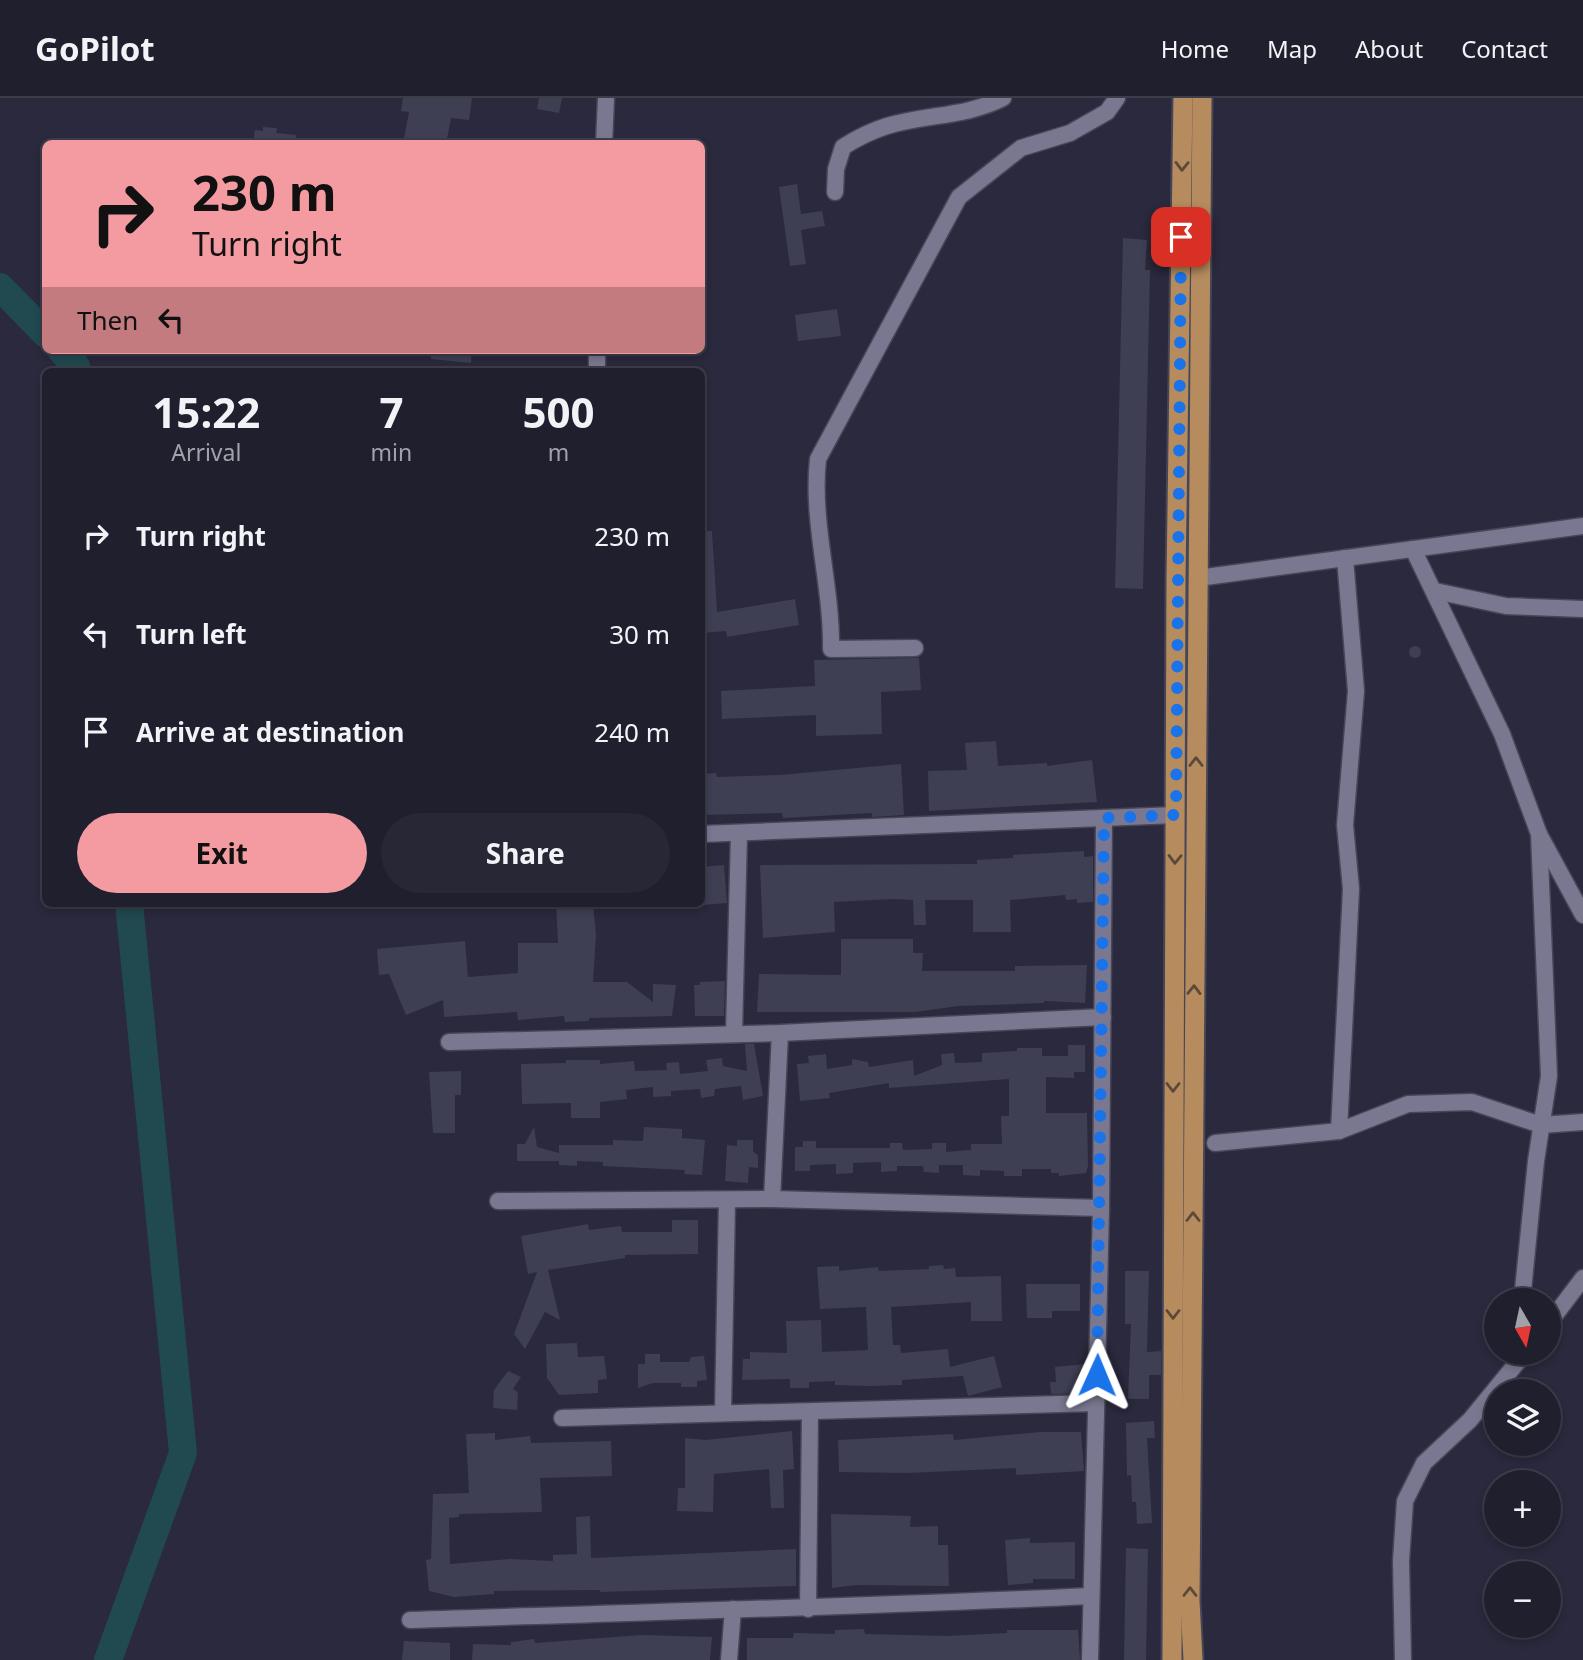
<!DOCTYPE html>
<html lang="en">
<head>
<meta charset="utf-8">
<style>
	body { margin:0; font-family:"Noto Sans",sans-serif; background:#282736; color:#f1f3f6; height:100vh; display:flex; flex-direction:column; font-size:26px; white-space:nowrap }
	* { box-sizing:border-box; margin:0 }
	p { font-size:23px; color:#a2a2aa }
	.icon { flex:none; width:38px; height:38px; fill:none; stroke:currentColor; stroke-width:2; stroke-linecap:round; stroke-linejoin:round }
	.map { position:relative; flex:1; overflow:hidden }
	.side { position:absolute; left:42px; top:270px; width:663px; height:539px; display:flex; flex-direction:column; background:#201f2e; border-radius:10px; box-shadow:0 4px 10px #0003,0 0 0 2px #3d3d4a }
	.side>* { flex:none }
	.banner { position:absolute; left:42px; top:42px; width:663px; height:214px; border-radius:10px; box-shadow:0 4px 10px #0003,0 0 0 2px #3d3d4a; background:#f49aa1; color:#111; overflow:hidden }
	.needle { width:46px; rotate:171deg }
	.controls { position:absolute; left:1484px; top:1190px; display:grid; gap:14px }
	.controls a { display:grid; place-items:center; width:77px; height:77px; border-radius:50%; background:#201f2e; box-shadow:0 4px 10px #0003,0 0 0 2px #3d3d4a; font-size:35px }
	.pin { position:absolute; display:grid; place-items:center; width:60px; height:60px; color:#fff; margin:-30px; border-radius:14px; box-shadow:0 4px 10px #0006 }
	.me { position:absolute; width:77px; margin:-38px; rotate:1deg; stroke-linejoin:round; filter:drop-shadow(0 0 5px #0008) }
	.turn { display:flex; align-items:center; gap:24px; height:147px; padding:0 35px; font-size:32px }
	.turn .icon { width:91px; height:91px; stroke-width:2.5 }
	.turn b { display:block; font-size:49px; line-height:60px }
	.then { display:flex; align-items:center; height:66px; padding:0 35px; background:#0003; gap:14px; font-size:26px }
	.eta { display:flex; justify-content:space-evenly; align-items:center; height:119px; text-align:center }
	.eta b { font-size:42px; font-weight:700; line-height:49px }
	.action { display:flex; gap:14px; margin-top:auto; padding:14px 35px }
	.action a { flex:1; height:80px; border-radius:42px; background:#f49aa1; color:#111; font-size:28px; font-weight:700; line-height:80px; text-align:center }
	.action a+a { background:#282736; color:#f1f3f6 }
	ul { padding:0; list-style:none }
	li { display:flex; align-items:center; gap:21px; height:98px; padding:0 35px }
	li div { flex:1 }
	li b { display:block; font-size:26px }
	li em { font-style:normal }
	header { display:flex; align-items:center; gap:42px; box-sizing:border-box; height:98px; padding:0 35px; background:#201f2e; border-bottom:2px solid #3d3d4a }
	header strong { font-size:33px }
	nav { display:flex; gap:38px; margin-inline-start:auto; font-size:24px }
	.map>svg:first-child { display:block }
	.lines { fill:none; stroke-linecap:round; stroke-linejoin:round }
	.river { stroke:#204950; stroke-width:28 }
	.building { fill:#3f3f54 }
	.minor-casing { stroke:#474657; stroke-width:19 }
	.major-casing { stroke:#474657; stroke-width:23 }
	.minor { stroke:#797890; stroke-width:16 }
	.major { stroke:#b68c5e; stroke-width:19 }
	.oneway { stroke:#5c493a }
	.route { stroke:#1a73e8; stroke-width:12; stroke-dasharray:0 21.6 }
</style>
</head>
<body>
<header>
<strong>GoPilot</strong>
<nav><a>Home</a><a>Map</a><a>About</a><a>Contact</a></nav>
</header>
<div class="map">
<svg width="1583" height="1562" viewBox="0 0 1583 1562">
	<rect width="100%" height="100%" fill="#2a293d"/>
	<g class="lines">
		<g class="river">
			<polyline points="0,189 46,236"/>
			<polyline points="61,252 76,268 77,273"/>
			<polyline points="108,1562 183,1355 129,805"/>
		</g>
	</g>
	<g class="building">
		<polygon points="403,0 472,0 469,22 451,20 446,46 403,46 409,14 401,13"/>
		<polygon points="539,0 562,0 559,15 537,11"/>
		<polygon points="263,29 277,30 276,35 296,37 296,46 253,46 255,32 263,33"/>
		<polygon points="797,86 801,116 822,113 825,128 801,132 806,166 790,168 779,89"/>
		<polygon points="1123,140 1147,142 1145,172 1150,172 1143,491 1115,490"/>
		<polygon points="837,211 841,238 798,243 795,217"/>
		<polygon points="431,252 472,252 471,265 431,261"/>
		<polygon points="702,433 712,433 717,514 795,501 799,527 727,539 726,533 702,535"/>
		<circle cx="1415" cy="554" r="6"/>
		<polygon points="919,560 921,592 881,594 882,636 816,638 816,617 722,621 721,593 815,588 814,562"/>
		<polygon points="996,643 998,668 1047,665 1047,668 1092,662 1097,704 929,713 928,673 967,672 965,645"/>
		<polygon points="901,666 904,717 872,719 872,715 783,720 782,715 702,717 702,676 716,675 717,679 780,677"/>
		<polygon points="1084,753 1084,759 1093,758 1093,804 1077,805 1077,801 1066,802 1065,797 1010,802 1011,834 973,834 973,802 925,802 926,827 914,827 913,802 892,801 834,804 835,834 763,840 760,767 977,766 977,762 1013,760 1013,757"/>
		<polygon points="724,767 727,805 702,807 702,769"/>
		<polygon points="556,805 593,805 596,837 593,884 627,884 653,904 653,886 676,887 672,918 589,920 589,923 565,924 564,918 518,922 517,914 444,919 443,902 406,917 389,876 379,877 377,851 465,843 468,879 518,875 518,845 558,845"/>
		<polygon points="841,841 913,841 913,855 923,855 922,873 1015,873 1015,868 1087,867 1085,905 1044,903 1044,905 958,908 915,914 757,914 759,876 841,877"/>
		<polygon points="725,883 724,918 695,918 694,887 700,887 700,884"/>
		<polygon points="745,946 754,946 763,998 743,1002 741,988 715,991 714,998 701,1000 700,991 671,993 671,998 653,999 653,989 626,992 627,1001 600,1004 600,1020 571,1020 571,1005 522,1006 521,966 566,965 566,962 600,962 600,966 634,963 635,973 667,972 666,965 679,964 680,976 708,973 706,962 722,960 723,968 747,973"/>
		<polygon points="1068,947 1085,947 1085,974 1074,974 1074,980 1046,979 1046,1015 1087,1015 1088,1068 1086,1075 1059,1078 1059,1075 1051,1075 1051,1071 1022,1071 1022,1078 1004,1078 1004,1073 980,1072 980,1078 963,1077 963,1067 939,1067 939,1075 924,1074 923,1068 897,1068 897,1073 881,1074 881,1064 853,1065 853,1075 836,1076 836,1066 810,1067 810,1073 795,1073 795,1049 803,1049 803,1043 816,1043 816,1050 890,1050 890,1045 902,1045 903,1052 932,1051 932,1045 946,1045 946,1054 971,1052 971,1046 1002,1046 1001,1018 1009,1018 1009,981 889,990 889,985 829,995 830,1000 800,1003 797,966 809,965 808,958 826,956 827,971 852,967 852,961 868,964 869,969 913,962 914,978 942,967 941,956 954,955 955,965 982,964 982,955 1017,953 1017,950 1042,950 1042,958 1068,958"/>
		<polygon points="461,973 461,997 455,997 455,1035 433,1035 429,974"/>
		<polygon points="534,1029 537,1049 559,1055 559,1047 613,1047 613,1042 643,1043 644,1029 682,1031 682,1040 705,1042 702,1077 684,1076 685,1072 603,1068 603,1064 577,1063 577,1068 559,1067 559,1063 517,1063 517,1046 525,1046"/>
		<polygon points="737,1042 753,1042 753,1054 758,1057 758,1070 749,1069 748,1085 725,1083 727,1047 737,1048"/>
		<polygon points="672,1122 698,1122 698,1156 625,1157 625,1160 548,1172 560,1222 545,1214 525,1251 514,1236 537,1174 528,1176 521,1138 588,1126 589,1132 621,1128 622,1134 672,1134"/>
		<polygon points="943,1167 944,1171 955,1170 956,1179 1001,1178 1002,1223 971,1223 971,1204 891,1209 893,1247 900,1247 901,1255 948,1251 950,1269 994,1258 1002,1289 968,1298 963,1278 902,1282 902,1287 870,1288 835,1287 835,1283 809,1284 809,1290 790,1290 790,1281 742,1282 743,1261 750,1261 750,1254 787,1255 786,1223 821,1222 822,1254 868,1252 866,1209 820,1211 817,1169 839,1168 839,1173 878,1169 879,1173 929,1171 929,1168"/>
		<polygon points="1125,1173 1149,1173 1147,1254 1161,1253 1161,1277 1149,1277 1149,1301 1128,1301 1131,1226 1125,1226"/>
		<polygon points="1026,1186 1080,1186 1080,1213 1052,1213 1052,1220 1027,1220"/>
		<polygon points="577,1245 578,1259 604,1258 607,1281 598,1282 598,1295 559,1297 547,1280 546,1246"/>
		<polygon points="645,1256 660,1256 660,1264 689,1264 691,1259 704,1258 707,1282 697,1283 697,1289 681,1289 681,1285 653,1285 638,1290 638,1266 645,1266"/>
		<polygon points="1086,1266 1086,1295 1051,1296 1050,1284 1056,1284 1055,1269"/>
		<polygon points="508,1273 521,1279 513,1291 518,1294 517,1312 493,1310 494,1292"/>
		<polygon points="1154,1323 1155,1340 1147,1340 1152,1425 1137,1426 1136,1404 1132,1404 1131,1377 1127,1378 1126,1325"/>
		<polygon points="792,1333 794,1371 783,1372 784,1410 771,1410 769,1371 714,1376 713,1414 677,1413 678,1390 685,1390 685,1340 706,1342"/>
		<polygon points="1040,1334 1081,1334 1084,1373 1016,1377 1016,1370 908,1375 839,1374 838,1342 953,1336 954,1342"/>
		<polygon points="495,1335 495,1342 530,1338 531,1345 611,1343 612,1378 540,1380 542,1414 459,1416 459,1419 449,1420 450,1466 510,1461 553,1463 553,1457 577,1456 576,1419 590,1418 591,1460 796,1451 796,1488 600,1494 600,1492 494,1493 494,1496 454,1499 429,1493 426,1462 431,1461 433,1396 469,1395 466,1336"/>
		<polygon points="831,1416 911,1418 910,1429 938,1428 938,1447 948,1447 949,1488 857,1487 832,1490"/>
		<polygon points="1030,1440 1030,1445 1075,1444 1075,1481 1033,1481 1033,1485 1008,1487 1005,1442"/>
		<polygon points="1126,1450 1148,1451 1146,1562 1124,1562"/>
		<polygon points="864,1531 865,1536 947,1538 1007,1535 1007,1532 1078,1532 1080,1562 747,1562 747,1540 793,1540 794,1535 835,1536 835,1532"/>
		<polygon points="641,1537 712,1539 710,1562 472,1562 473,1546 511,1547 511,1544 534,1541 535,1545"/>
		<polygon points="404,1543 450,1545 450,1562 402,1562"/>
	</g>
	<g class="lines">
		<g class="minor-casing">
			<g id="minor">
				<polyline points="604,46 606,0"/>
				<path d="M 835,94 L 836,71 L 843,49 C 857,40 871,33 887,28 C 927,16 966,19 1003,0"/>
				<polyline points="597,252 597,273"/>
				<polyline points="1413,451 1502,636 1539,736 1583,817"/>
				<polyline points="1198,480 1583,428"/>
				<polyline points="1435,493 1506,508 1583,511"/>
				<path d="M 915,550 L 831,551 C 832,487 811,424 818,361 L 959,99 L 1021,50 L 1070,35 L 1107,14 L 1117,0"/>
				<polyline points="702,736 1176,717"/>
				<polyline points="734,936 739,735"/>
				<polyline points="449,944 780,935 1103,919"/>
				<polyline points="1339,1033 1408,1006 1472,1004 1541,1027 1583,1024"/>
				<polyline points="1215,1045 1339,1033 1351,791 1345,727 1356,593 1345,460"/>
				<polyline points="772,1101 780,935"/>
				<polyline points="498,1103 772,1101 1101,1110"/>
				<polyline points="1522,1202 1536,1063 1549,978 1539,736"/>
				<polyline points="1549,1225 1583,1180"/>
				<polyline points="723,1314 727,1103"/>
				<polyline points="562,1320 1096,1305"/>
				<polyline points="808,1511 810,1314"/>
				<path d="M 410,1522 C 637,1514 864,1509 1091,1498"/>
				<polyline points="729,1562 733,1511"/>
				<polyline points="1090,1562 1101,1110 1104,720"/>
				<polyline points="1403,1562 1401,1463 1405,1403 1424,1365 1470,1322 1525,1255"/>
			</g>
		</g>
		<g class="major-casing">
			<g id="major">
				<polyline points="1172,1562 1176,482 1183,0"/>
				<polyline points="1193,1562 1190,1503 1202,0"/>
			</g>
		</g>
		<use href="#minor" class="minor"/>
		<use href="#major" class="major"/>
	</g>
	<defs><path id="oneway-chevron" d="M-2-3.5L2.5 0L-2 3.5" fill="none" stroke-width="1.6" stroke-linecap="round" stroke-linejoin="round" transform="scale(1.75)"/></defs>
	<g class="oneway">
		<use href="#oneway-chevron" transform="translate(1182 68) rotate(91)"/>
		<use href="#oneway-chevron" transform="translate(1196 664) rotate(-90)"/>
		<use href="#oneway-chevron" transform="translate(1175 761) rotate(91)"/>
		<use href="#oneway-chevron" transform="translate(1194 892) rotate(-89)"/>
		<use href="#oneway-chevron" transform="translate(1173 989) rotate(90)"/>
		<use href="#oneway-chevron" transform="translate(1193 1119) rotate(-90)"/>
		<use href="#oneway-chevron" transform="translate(1173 1216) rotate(90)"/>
		<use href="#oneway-chevron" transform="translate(1190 1494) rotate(-90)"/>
	</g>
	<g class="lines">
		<polyline class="route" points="1097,1277 1104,720 1176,717 1181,139"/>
	</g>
</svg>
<div class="controls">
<a><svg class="needle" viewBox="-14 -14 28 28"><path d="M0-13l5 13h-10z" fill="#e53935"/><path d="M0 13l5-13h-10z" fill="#a2a2aa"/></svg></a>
<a><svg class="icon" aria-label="layers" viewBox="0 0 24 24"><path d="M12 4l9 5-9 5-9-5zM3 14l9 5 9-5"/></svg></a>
<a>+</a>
<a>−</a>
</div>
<div class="pin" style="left:1181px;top:139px;background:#d93025"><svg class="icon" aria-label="arrive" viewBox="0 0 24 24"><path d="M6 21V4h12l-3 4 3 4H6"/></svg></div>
<svg class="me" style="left:1097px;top:1277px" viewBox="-20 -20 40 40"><path d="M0-17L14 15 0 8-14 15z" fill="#1a73e8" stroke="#fff" stroke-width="4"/></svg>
<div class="banner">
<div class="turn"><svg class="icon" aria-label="right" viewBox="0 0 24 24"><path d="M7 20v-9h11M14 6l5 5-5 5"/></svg><div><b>230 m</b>Turn right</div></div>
<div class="then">Then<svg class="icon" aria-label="left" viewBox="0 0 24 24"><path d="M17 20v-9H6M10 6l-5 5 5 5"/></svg></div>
</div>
<section class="side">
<div class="eta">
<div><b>15:22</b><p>Arrival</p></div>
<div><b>7</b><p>min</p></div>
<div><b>500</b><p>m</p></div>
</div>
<ul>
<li><svg class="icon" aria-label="right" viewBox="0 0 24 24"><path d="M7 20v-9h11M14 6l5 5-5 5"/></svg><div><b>Turn right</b></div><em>230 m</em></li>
<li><svg class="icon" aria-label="left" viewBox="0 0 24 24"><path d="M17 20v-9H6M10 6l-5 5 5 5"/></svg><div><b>Turn left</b></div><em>30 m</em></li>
<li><svg class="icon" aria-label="arrive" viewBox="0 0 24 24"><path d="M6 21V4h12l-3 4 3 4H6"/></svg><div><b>Arrive at destination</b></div><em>240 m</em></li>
</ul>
<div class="action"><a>Exit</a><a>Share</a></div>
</section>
</div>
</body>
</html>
